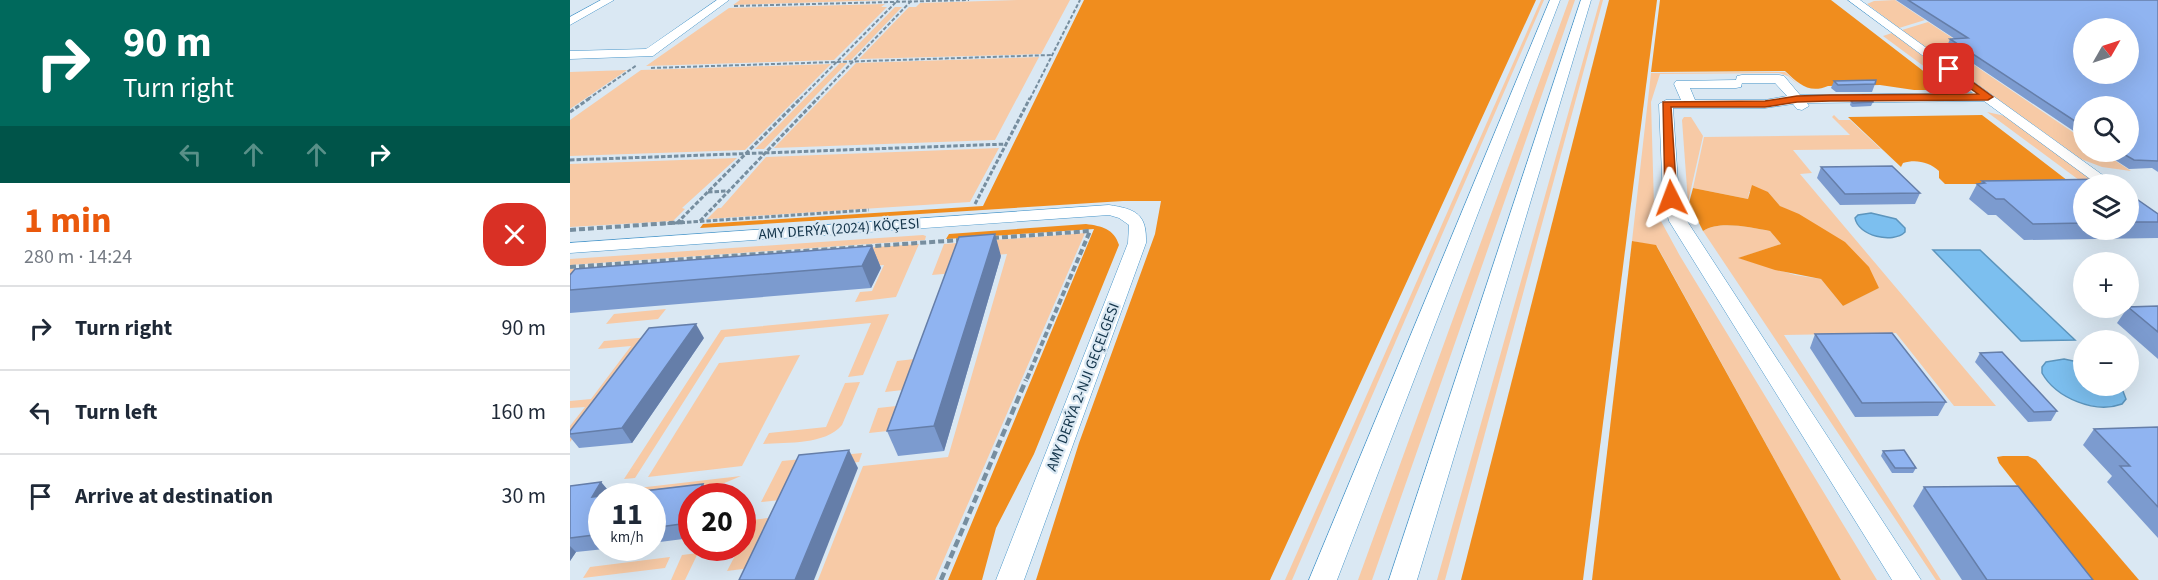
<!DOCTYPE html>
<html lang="en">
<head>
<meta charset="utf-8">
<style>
	body { margin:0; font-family:"Source Sans 3",sans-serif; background:#f2f2f3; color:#1f2937; height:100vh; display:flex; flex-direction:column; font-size:22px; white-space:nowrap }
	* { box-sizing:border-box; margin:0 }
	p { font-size:20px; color:#747a83 }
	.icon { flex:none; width:33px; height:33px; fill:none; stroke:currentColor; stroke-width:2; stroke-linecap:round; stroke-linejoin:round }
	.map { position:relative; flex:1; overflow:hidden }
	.details { display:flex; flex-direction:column; background:#fff; width:570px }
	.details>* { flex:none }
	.guide { background:#00695c; color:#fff; overflow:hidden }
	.needle { width:39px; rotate:51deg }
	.buttons { position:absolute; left:1503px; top:18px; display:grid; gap:12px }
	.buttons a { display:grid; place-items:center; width:66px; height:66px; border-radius:50%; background:#fff; box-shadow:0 6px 24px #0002; font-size:30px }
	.speed { position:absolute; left:18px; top:483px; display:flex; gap:12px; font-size:30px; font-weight:700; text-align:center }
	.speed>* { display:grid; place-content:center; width:78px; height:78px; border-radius:50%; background:#fff; box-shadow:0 6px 24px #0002; line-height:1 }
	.speed small { font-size:15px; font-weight:400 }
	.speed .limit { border:9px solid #d22; background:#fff; color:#111 }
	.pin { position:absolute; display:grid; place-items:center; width:51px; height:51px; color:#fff; margin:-26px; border-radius:12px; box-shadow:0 3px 9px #0006 }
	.me { position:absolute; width:66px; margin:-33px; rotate:357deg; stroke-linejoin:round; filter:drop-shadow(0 0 4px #0008) }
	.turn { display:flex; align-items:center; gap:21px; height:126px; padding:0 24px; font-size:27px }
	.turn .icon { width:78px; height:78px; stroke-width:2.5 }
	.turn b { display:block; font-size:42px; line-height:51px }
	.lanes { display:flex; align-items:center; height:57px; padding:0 24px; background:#0003; justify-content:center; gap:30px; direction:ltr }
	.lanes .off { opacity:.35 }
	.round { display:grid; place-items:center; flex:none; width:63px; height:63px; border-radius:24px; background:#f2f2f3 }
	.overview { display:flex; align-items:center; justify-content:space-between; height:102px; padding:0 24px }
	h1 { font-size:36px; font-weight:700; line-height:45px; color:#ea580c }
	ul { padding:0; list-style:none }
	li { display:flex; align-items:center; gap:18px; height:84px; padding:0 24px; border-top:2px solid #e0e1e3 }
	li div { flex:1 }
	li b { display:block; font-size:22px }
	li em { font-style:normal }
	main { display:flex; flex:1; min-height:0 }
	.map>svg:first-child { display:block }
	.green { fill:#f7caa6 }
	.forest { fill:#f08d1e }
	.water { fill:#7cbfef; stroke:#5c95bd; stroke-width:1.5 }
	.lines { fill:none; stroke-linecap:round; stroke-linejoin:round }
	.minor-casing { stroke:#4896ca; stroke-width:1 }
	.path-far3 { stroke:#778e9f; stroke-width:2; stroke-dasharray:4 2; stroke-linecap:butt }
	.path-far2 { stroke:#778e9f; stroke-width:3; stroke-dasharray:4.5 2; stroke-linecap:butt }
	.path-far1 { stroke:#778e9f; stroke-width:4; stroke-dasharray:6 3; stroke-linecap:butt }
	.path { stroke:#778e9f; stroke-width:4.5; stroke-dasharray:8 4; stroke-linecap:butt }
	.minor { fill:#fff; fill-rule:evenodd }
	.wall { fill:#7c9bcf }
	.shaded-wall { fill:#657ea9 }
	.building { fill:#90b4f1; stroke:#657ea9; stroke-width:1.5; fill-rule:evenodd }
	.route { fill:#ea580c; stroke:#983908; stroke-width:1.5 }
	.labels { text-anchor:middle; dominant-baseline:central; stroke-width:4.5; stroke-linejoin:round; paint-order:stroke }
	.street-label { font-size:15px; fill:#123349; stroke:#dae8f3 }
</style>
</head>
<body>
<main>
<section class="details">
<div class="guide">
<div class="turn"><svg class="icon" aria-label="right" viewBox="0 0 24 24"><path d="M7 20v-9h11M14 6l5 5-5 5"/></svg><div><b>90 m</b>Turn right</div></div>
<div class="lanes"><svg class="icon off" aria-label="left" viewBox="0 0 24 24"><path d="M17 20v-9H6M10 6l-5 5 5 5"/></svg><svg class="icon off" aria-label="ahead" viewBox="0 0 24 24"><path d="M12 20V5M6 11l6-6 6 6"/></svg><svg class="icon off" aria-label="ahead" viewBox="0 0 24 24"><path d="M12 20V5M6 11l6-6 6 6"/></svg><svg class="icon" aria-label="right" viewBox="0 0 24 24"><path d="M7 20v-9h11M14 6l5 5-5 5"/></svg></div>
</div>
<div class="overview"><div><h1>1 min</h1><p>280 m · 14:24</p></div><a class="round" style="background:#d93025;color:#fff"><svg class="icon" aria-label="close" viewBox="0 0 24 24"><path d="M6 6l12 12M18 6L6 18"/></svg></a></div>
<ul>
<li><svg class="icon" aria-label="right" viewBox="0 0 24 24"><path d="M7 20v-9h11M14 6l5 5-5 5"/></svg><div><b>Turn right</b></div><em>90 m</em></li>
<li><svg class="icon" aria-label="left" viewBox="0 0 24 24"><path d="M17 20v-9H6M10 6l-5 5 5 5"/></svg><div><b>Turn left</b></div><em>160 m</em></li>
<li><svg class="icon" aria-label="arrive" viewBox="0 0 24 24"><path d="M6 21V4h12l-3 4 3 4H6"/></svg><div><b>Arrive at destination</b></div><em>30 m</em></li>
</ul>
</section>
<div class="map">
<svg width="1588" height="580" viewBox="0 0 1588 580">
	<rect width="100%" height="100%" fill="#dae8f3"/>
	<g class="green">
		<polygon points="170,0 318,0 163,5"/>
		<polygon points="447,0 500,0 471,54 289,59 339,7 346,7 350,3"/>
		<polygon points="971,0 974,0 722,580 715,580"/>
		<polygon points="999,0 1005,0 802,580 788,580"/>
		<polygon points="1030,0 1033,0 875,580 867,580"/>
		<polygon points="1325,0 1355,20 1329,28 1297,4 1304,1"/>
		<polygon points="315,4 311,7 317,7 264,60 76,66 159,8"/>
		<polygon points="325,7 332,7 281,60 273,60"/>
		<polygon points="1358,22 1393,45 1376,46 1513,139 1514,152 1532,152 1561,171 1532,167 1511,159 1332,30"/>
		<polygon points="1322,33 1396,88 1397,92 1390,93 1313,36"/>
		<polygon points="469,57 425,140 204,148 286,63"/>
		<polygon points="270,63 277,63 194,149 185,149"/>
		<polygon points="261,64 175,150 0,156 0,120 71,70"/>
		<polygon points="57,70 0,109 0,72"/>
		<polygon points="1215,72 1231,87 1218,76 1209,73 1090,74 1081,102 1084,205 1086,212 1110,256 1307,580 1271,580 1087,246 1062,241 1081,73"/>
		<polygon points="1417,112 1435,116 1527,183 1513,183"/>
		<path d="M 1264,115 L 1269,120 L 1280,120 L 1311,149 L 1223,150 L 1242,173 L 1230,174 L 1426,406 L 1384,406 L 1326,333 L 1214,335 L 1371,580 L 1366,580 L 1133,231 C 1150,220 1181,228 1200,231 L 1211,244 L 1169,258 L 1225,275 L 1251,279 L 1273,306 L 1309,288 L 1243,223 L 1210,206 L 1198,192 L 1179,192 L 1178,199 L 1123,188 L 1134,137 L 1280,135 L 1262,117 Z"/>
		<polygon points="1114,117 1121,117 1133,136 1118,202 1112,120"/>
		<polygon points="429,148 400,202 137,219 148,208 151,208 196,157"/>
		<polygon points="167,158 112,208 115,209 103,221 0,227 0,164"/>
		<polygon points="515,233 365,580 248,580 293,466 378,457 437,254 390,258 384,273 362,275 374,244"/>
		<polygon points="353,235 356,236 355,240 0,265 0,259"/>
		<polygon points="349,244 326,297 285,302 290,292 302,291 314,265 16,290 0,307 0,269"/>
		<polygon points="96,309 88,319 36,324 44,314"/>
		<polygon points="319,314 293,375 278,377 301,323 155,337 65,478 54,479 151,330"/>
		<polygon points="80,337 0,442 0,426 15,407 0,408 0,401 21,399 61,346 28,349 34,341"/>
		<polygon points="230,355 172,466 78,477 149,363"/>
		<polygon points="353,358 342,389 315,392 327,361"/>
		<path d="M 290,382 L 272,425 C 255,445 218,442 193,444 L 199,433 L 256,427 L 275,383 Z"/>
		<polygon points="336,405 327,430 299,433 308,408"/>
		<polygon points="292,453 289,462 234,468 220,499 191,502 212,461"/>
		<polygon points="171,476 145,487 62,496 68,488"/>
		<polygon points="212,516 188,567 157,571 169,548 172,548 173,540 183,520"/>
		<polygon points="128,553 115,580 101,580 112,555"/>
		<polygon points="100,557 95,568 13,578 20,567"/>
	</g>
	<g class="forest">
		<polygon points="514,0 966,0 700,580 466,580 509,443 585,234 591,201 553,201 130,228 133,224 413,206"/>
		<polygon points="1039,0 1087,0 1013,580 891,580"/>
		<path d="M 1090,0 L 1261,0 L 1378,90 L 1344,90 L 1310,85 L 1258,86 C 1239,94 1229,84 1215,71 L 1081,72 Z"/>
		<path d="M 1412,115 L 1502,184 L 1375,184 L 1369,178 L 1369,171 C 1359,162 1346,159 1333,163 L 1331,167 L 1278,117 Z"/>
		<path d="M 1182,185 L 1198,192 L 1210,206 L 1229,214 L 1275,242 L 1299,267 L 1309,288 L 1273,306 L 1251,279 L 1205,270 L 1168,258 L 1211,244 L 1200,231 C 1181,228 1150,220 1133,231 L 1119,203 L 1123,188 L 1178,199 Z"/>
		<path d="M 516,224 C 532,226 544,229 549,245 L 464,454 L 426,528 L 412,580 L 378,580 L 524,229 L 376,239 L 379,234 Z"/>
		<polygon points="1062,241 1086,245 1271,580 1022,580"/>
		<polygon points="1433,456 1458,456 1466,460 1569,580 1522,580 1429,463 1427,457"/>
	</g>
	<g class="water">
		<path d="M 1301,213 L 1326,219 L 1335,228 L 1335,232 C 1323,244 1288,236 1285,218 L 1288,215 Z"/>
		<polygon points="1363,250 1410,250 1505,340 1451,341"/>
		<path d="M 1494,359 L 1513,363 L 1514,386 L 1551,386 L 1556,399 L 1552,404 C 1525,414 1486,398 1472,373 L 1472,367 L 1476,362 Z"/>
	</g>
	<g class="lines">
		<g class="minor-casing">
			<g id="minor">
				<polygon points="31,0 44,0 0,25 0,17"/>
				<polygon points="147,0 159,0 83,56 0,59 0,51 76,49"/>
				<polygon points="980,0 990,0 767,580 739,580"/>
				<polygon points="1011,0 1021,0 847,580 819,580"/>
				<path d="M 1278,0 L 1290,0 L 1545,184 L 1527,184 L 1414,101 L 1237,103 L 1239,106 L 1232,110 L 1227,109 L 1223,104 L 1195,108 L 1103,108 L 1109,198 L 1117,221 L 1351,580 L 1322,580 L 1099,221 L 1093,198 L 1089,104 L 1096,100 L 1111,100 L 1104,84 L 1106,81 L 1166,80 L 1167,76 L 1172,75 L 1209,75 L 1214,76 L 1230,95 L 1403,93 ZM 1172,83 L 1205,83 L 1217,96 L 1195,100 L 1125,100 L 1120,88 L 1166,88 L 1171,87 Z"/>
				<path d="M 539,205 C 566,209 577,214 576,243 L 454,580 L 426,580 L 558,243 L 559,225 L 549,218 L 539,215 L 0,253 L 0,243 Z"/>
			</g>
		</g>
		<g class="path-far3">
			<polyline points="164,6 399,0"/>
			<polyline points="81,68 482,55"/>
			<polyline points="18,99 67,65"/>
			<polyline points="230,99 328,0"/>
			<polyline points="247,99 342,0"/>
			<polyline points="460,99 510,0"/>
		</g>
		<g class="path-far2">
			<polyline points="0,112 20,98"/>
			<polyline points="0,160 437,144"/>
			<polyline points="138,192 157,191"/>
			<polyline points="405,204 460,98"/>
			<polyline points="130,221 248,98"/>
			<polyline points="107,223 231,98"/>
			<polyline points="91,224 299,210"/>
		</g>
		<g class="path-far1">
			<polyline points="0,230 114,222"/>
			<polyline points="423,238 520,231 456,381"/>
			<polyline points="0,267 391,240"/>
		</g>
		<polyline class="path" points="371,580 456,380"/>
		<use href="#minor" class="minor"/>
	</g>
	<g class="wall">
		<polygon points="1326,0 1588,0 1588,172 1582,168 1559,169 1533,152 1558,152 1514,106 1514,138 1377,46 1380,39 1385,39"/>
		<polygon points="1264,81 1305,84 1302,92 1266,92 1261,88"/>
		<polygon points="1281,101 1303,102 1301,106 1282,107 1280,105"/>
		<polygon points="1251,167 1350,193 1345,204 1270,205 1247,178"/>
		<polygon points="1412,181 1514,184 1514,230 1558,230 1558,193 1588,214 1588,238 1454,240 1426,215 1418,215 1399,199 1407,184 1410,184"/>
		<polygon points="302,246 311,268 301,288 0,313 0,275"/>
		<polygon points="431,256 374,451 328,456 317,431"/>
		<polygon points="1588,306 1588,359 1547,323 1558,307"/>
		<polygon points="1245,334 1376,402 1368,416 1285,417 1240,348"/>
		<polygon points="134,338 62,443 9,448 0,437 0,431"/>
		<polygon points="1410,353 1487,411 1481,421 1458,422 1405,362"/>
		<polygon points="1588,427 1588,538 1537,482 1542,476 1513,445 1524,429"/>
		<polygon points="1313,451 1346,468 1343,473 1322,473 1311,456"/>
		<polygon points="31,482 41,494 133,484 142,496 122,496 122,536 121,538 82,543 82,496 32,496 32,548 44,548 6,552 0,561 0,486"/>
		<polygon points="1354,487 1523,580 1392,580 1343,506"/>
	</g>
	<g class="shaded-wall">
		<polygon points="425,234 431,256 374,451 364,426"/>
		<polygon points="302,246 311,268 301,288 292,266"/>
		<polygon points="126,324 134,338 62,443 52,428"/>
		<polygon points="279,450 288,468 244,580 225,580"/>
		<polygon points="31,482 42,495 22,497"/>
		<polygon points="133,484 142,496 126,496"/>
		<polygon points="122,505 122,536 121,538 111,524"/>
		<polygon points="0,546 6,552 0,561"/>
	</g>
	<g class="building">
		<path d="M 1338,0 L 1588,0 L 1588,161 L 1564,160 L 1550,152 L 1558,152 L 1558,106 L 1514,106 L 1514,127 L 1380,39 L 1398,38 ZM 1514,28 L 1558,28 L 1558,74 L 1514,74 Z"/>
		<polygon points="1306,80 1305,84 1268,85 1264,81"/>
		<polygon points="1281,101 1303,101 1303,102 1283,103"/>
		<polygon points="1322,166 1350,193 1275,194 1251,167"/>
		<polygon points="1538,179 1546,184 1514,184 1514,223 1463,224 1434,199 1426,199 1407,184 1415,183 1412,181"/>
		<polygon points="1558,193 1588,214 1588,222 1558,222"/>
		<polygon points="425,234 364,426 317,431 389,237"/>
		<polygon points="302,246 292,266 0,290 0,275 5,269"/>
		<polygon points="1588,306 1588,332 1558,307"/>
		<polygon points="126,324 52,428 0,434 0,431 79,328"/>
		<polygon points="1322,333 1376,402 1292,403 1245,334"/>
		<polygon points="1432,352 1487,411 1464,412 1410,353"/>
		<polygon points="1588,427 1588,507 1550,466 1560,466 1524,429"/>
		<polygon points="279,450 225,580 169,580 229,455"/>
		<polygon points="1334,450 1346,468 1325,468 1313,451"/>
		<polygon points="31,482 22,497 133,484 126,496 122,496 122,505 111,524 82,528 82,496 32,496 32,534 0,538 0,486"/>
		<polygon points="1448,486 1523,580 1417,580 1354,487"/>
	</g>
	<polygon class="route" points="1376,67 1382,67 1423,97 1418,100 1260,101 1227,102 1195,107 1101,107 1107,198 1101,202 1095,198 1093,102 1195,101 1227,96 1260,95 1408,94 1376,71"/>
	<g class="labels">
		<g class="street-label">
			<text transform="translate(269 229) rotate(-4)">AMY DERÝA (2024) KÖÇESI</text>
			<text transform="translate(513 387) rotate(-69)">AMY DERÝA 2-NJI GEÇELGESI</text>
		</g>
	</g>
</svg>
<div class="buttons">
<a><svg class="needle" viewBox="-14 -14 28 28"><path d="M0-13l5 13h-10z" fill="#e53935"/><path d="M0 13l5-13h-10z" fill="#747a83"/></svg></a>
<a><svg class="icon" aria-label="search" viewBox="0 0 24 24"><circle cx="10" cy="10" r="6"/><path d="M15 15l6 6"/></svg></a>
<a><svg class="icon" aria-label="layers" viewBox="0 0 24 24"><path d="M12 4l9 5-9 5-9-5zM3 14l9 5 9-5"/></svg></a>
<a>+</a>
<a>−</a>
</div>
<div class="speed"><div>11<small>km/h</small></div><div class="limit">20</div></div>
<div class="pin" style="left:1379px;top:69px;background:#d93025"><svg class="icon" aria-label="arrive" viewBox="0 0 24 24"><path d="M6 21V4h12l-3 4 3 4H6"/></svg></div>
<svg class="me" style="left:1101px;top:198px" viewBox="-20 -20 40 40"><path d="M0-17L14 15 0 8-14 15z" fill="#ea580c" stroke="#fff" stroke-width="4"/></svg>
</div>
</main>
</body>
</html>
